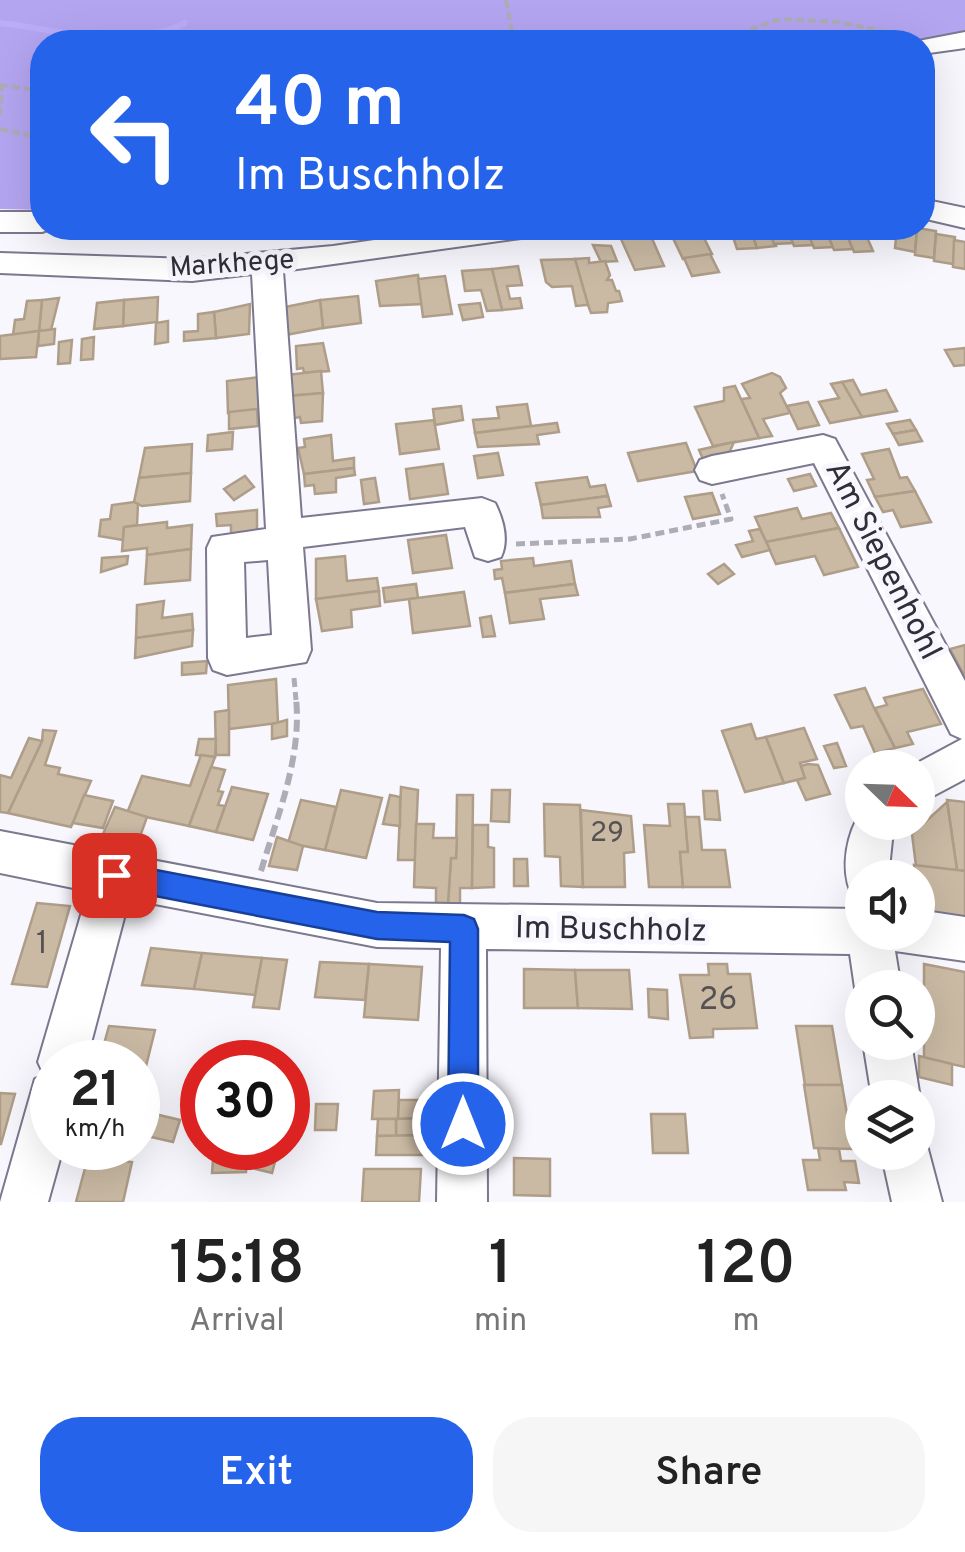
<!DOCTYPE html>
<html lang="en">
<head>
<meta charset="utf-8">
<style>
	body { margin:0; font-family:Overpass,sans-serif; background:#f6f6f6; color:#222; height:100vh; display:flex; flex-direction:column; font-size:38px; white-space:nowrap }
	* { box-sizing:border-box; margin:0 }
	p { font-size:32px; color:#767676 }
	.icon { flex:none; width:55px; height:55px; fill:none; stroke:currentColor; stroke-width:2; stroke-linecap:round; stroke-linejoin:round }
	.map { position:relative; height:1202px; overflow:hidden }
	.sheet { display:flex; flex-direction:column; background:#fff; flex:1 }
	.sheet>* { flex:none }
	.guide { position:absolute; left:30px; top:30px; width:905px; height:210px; border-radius:40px; box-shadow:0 10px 40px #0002; background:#2563eb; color:#fff; overflow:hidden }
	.needle { width:65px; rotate:113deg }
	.tools { position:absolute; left:845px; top:750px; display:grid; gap:20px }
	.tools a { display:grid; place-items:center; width:90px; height:90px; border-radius:50%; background:#fff; box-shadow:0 10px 40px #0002; font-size:50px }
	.speed { position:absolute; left:30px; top:1040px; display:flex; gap:20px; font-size:50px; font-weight:700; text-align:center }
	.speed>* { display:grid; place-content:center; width:130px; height:130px; border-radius:50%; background:#fff; box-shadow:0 10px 40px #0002; line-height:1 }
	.speed small { font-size:25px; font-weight:400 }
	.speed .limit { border:15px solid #d22; background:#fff; color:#111 }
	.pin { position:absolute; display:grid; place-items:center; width:85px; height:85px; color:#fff; margin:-42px; border-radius:20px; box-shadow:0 5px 15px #0006 }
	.me { position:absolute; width:110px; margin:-55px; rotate:0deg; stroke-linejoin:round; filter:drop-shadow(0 0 8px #0008) }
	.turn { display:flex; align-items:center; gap:35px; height:210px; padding:0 40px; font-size:45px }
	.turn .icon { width:130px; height:130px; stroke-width:2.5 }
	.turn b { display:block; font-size:70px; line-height:85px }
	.eta { display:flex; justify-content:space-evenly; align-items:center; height:170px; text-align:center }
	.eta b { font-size:60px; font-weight:600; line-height:70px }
	.button { display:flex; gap:20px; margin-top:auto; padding:20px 40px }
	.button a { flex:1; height:115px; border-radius:40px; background:#2563eb; color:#fff; font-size:40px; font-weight:600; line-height:115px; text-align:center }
	.button a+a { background:#f6f6f6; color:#222 }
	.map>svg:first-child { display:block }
	.forest { fill:#b4a5f1 }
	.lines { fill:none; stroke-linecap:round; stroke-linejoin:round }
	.stream { stroke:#bbadf9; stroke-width:6 }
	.building { fill:#cabaa4; stroke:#ae9d88; stroke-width:2.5 }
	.minor-casing { stroke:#7b788f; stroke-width:4 }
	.path-far2 { stroke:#aeacb4; stroke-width:4; stroke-dasharray:8 4; stroke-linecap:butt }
	.path-far1 { stroke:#aeacb4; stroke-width:5; stroke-dasharray:9 5; stroke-linecap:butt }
	.path { stroke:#aeacb4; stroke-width:6; stroke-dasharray:12 6; stroke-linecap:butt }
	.minor { fill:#fff; fill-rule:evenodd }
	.route { fill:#2563eb; stroke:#184099; stroke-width:2.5 }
	.labels { text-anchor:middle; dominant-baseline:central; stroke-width:10; stroke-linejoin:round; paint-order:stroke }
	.far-street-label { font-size:28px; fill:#302e38; stroke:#f8f7fd }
	.number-label { font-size:28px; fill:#565153 }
	.street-label { font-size:32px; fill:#302e38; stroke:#f8f7fd }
	.near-number-label { font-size:32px; fill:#565153 }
</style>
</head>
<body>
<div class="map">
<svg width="965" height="1202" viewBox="0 0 965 1202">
	<rect width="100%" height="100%" fill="#f8f7fd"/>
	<polygon class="forest" points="0,0 965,0 965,31 917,42 42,42 42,210 0,209"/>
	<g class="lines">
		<path class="stream" d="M 0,23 C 63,30 124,52 185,23"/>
	</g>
	<g class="building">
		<polygon points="699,228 712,254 683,259 670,232"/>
		<polygon points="730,228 750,228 757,248 737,249"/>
		<polygon points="750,228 769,228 776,246 757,248"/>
		<polygon points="769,228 787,228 793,243 774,244"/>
		<polygon points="787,228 806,228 813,245 794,246"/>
		<polygon points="806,228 825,228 833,247 814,248"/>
		<polygon points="825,228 844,228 853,249 834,250"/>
		<polygon points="844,228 863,228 873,251 854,252"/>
		<polygon points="897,228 917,228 915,252 895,248"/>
		<polygon points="917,228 936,231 934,258 915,255"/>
		<polygon points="650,234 664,266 635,270 621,239"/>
		<polygon points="936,234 955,237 953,264 934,261"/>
		<polygon points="954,240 965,242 965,269 953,267"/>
		<polygon points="593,245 611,246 617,261 601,262"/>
		<polygon points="710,254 719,272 692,276 684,258"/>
		<polygon points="589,258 589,263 605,261 610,275 607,280 612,280 616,291 619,291 622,301 608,303 607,312 591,313 588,305 575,259"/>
		<polygon points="575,259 588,305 576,306 572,286 552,287 546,282 541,260"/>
		<polygon points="518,266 522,285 507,286 510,299 520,298 522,308 502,310 492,269"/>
		<polygon points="492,269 502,310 487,311 481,290 465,291 462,271"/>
		<polygon points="418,275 423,304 380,306 376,281"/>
		<polygon points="445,276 452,314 423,317 418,279"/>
		<polygon points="358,296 361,323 323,328 320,300"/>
		<polygon points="158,297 157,322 123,326 124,300"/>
		<polygon points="59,298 51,330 39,331 42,300"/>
		<polygon points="42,300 39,331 13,335 15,320 24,319 27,301"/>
		<polygon points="124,300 123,326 94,329 97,303"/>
		<polygon points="320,300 323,328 286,335 285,307"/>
		<polygon points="480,303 483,317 463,320 459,305"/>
		<polygon points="250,304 249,334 216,338 214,312"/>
		<polygon points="214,312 216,338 184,341 184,332 198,331 198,314"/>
		<polygon points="168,321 168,342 155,344 156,323"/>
		<polygon points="55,329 54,344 38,346 39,331"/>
		<polygon points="39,331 36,357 0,359 0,336"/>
		<polygon points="94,337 93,359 81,360 82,339"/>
		<polygon points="72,340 70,363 58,364 59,342"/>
		<polygon points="323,343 329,371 304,373 303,368 297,369 296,346"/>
		<polygon points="965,348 965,365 954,366 945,350"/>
		<polygon points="321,371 323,393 288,396 286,375"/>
		<polygon points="772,373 780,377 786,388 780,393 790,413 763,419 772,436 759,438 741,399 750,398 742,384"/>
		<polygon points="261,377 262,409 228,413 227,381"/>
		<polygon points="853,380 861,395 886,390 897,411 862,417 842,382"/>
		<polygon points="842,382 862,417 830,423 819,402 839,398 831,384"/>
		<polygon points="735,386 759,438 713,446 695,407 724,401 724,388"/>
		<polygon points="323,393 322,421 301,423 300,417 289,419 288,396"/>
		<polygon points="808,402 819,425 798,429 787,406"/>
		<polygon points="527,404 531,426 475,433 473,420 499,418 497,407"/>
		<polygon points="461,406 463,420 435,425 433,409"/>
		<polygon points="257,409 258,426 229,429 229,412"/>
		<polygon points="434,420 439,449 400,454 396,424"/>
		<polygon points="910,420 916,430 893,434 887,424"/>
		<polygon points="557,423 559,432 537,435 539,444 478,447 475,433"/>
		<polygon points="916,430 922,441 899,445 893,434"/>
		<polygon points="233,432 232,449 207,451 208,435"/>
		<polygon points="331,435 333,461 354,458 354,468 304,474 298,448 305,447 304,439"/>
		<polygon points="734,442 729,453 706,466 699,450"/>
		<polygon points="686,443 697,471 638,481 628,453"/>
		<polygon points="192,444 191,473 139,478 145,448"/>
		<polygon points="889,449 900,478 907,477 915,491 875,497 867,480 874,479 862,454"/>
		<polygon points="498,453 503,475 478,478 474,456"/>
		<polygon points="443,464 448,494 410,499 406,469"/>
		<polygon points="354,468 355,475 336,478 336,492 315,494 314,485 305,486 304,474"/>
		<polygon points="191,473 190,501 142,506 134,502 139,478"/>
		<polygon points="810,474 816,486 794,491 788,479"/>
		<polygon points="245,476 254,487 234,500 224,489"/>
		<polygon points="587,477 590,487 605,485 608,496 541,505 536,483"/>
		<polygon points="375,478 379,502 364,504 361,480"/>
		<polygon points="915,491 931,522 901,527 893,510 883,512 875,497"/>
		<polygon points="712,493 720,514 693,519 685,497"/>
		<polygon points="608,496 611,506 598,508 600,517 543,518 541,505"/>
		<polygon points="134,502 138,504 137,525 124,527 123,540 99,536 101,520 110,519 112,505"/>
		<polygon points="797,508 802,519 831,513 839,528 766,542 755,517"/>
		<polygon points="257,510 257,534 231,536 231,525 217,526 216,514"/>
		<polygon points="167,522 167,528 192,525 191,549 147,555 147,548 122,551 124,527"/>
		<polygon points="839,528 858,567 824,575 815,556 776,564 766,542"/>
		<polygon points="760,529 770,550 742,557 736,545 753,541 749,531"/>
		<polygon points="446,535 452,568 413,573 408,540"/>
		<polygon points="191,549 190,580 145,584 147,555"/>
		<polygon points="128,556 127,564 101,572 102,558"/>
		<polygon points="345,556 347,581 377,578 379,591 316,599 316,559"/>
		<polygon points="533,558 534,566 571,561 575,584 505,593 502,578 495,579 494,570 502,569 501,561"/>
		<polygon points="724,564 734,574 718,584 708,574"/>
		<polygon points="416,584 418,598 385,602 383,588"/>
		<polygon points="575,584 578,595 540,599 544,619 510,623 505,593"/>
		<polygon points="379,591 380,606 351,610 352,627 322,631 316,599"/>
		<polygon points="464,592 470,626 413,633 409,599"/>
		<polygon points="164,601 162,618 192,614 193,630 136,638 137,605"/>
		<polygon points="491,616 495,636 483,637 480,618"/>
		<polygon points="193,630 192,646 135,658 136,638"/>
		<polygon points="965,645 965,677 950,649"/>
		<polygon points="207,661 206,673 182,675 182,663"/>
		<polygon points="276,679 278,723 229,729 228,685"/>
		<polygon points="865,688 874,708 895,748 875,753 863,726 851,728 835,695"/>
		<polygon points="923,689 941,724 907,732 913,744 895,748 875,708 887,705 884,698"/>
		<polygon points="229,710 229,755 216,755 215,712"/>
		<polygon points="287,720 287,736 272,739 272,724"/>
		<polygon points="751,724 756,739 766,737 784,783 745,792 722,731"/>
		<polygon points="804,728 817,759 800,763 805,778 784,783 766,737"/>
		<polygon points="43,730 56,731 45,765 60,768 58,774 91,781 71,827 8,813 42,741"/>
		<polygon points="29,738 42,741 8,813 0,812 0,775 11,778"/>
		<polygon points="199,739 216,739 215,757 196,755"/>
		<polygon points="837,743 846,766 834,768 824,746"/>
		<polygon points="201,755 215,757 189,826 127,813 142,776 190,786"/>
		<polygon points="808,764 818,765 830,794 806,800 797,780 805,778 801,766"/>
		<polygon points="211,767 225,770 218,791 223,792 218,805 225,806 216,832 189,826"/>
		<polygon points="232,787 268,794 253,840 216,832"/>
		<polygon points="401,787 418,790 415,860 398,860"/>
		<polygon points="341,790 382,798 366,858 325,850"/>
		<polygon points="492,790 510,790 509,822 491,821"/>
		<polygon points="703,791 717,791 720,820 705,819"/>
		<polygon points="84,795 113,801 103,828 73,823"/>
		<polygon points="390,795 400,797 400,826 383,824"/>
		<polygon points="457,795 473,795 472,888 460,888 460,904 448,903 451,858 456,858"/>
		<polygon points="301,800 336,807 325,850 288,843"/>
		<polygon points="947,800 965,802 965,871 957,870"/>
		<polygon points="947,802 957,870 916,866 912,834"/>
		<polygon points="544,804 580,805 583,887 561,886 560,857 545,856"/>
		<polygon points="668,804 684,804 688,852 680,852 683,887 649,887 644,825 670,826"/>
		<polygon points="115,807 147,817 138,842 103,834"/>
		<polygon points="581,810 631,816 634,852 624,853 625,887 583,887"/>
		<polygon points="685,817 699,817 702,850 725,850 730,887 683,887 680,852 688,852"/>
		<polygon points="416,824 434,824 433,838 457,838 456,858 451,858 448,903 436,903 436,888 414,887"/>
		<polygon points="473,825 488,825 488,847 494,848 494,887 472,888"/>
		<polygon points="277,837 303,846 297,870 269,866"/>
		<polygon points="514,859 527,859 528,886 514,886"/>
		<polygon points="914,865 965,871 965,923 920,918"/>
		<polygon points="37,903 70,906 47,987 12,984"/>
		<polygon points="151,948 202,953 194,989 142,985"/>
		<polygon points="202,953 262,958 255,995 194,989"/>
		<polygon points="262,958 287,960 279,1009 253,1007"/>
		<polygon points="320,962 369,964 365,1000 315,997"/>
		<polygon points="369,964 422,967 418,1020 364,1017"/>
		<polygon points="708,964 727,964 728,974 750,974 757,1028 713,1029 713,1037 690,1038 680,975 709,975"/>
		<polygon points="924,964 965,972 965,1067 924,1058"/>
		<polygon points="524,969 575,970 578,1008 524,1008"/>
		<polygon points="575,970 629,970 632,1009 578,1008"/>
		<polygon points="648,989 667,990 668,1019 649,1017"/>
		<polygon points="109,1026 155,1030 142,1082 138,1082 138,1062 99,1062"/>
		<polygon points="796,1026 832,1026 842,1085 805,1085"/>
		<polygon points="919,1056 952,1064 952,1085 919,1077"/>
		<polygon points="804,1085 842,1085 853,1149 814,1148"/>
		<polygon points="399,1090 398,1119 372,1119 374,1091"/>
		<polygon points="0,1093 15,1094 1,1144 0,1144"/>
		<polygon points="399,1100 426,1100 426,1118 398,1119"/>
		<polygon points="316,1104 338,1104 336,1130 315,1130"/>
		<polygon points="138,1110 180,1120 173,1142 138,1134"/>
		<polygon points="651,1114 685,1114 688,1153 653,1153"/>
		<polygon points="426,1118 425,1135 396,1136 396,1119"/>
		<polygon points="378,1119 396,1119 396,1136 377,1136"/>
		<polygon points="427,1135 427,1155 376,1155 377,1136"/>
		<polygon points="214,1148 248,1148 246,1172 212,1173"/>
		<polygon points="818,1148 839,1149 841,1161 855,1161 859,1183 844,1182 846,1190 808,1190 803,1160 820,1160"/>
		<polygon points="262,1152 277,1154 272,1173 256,1169"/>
		<polygon points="88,1157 132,1162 123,1202 76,1202"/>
		<polygon points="514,1158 550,1159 550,1196 514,1195"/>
		<polygon points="364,1169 421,1169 419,1202 362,1202"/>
	</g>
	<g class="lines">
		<g class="minor-casing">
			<g id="minor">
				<polygon points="965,32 965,48 922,54 922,42 913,42"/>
				<polygon points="922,199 965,208 965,228 922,218"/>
				<polygon points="0,212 42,212 42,228 53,228 42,232 0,232"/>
				<path d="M 457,228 L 536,228 L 531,235 L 521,238 L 283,271 L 301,518 L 482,498 L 495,503 C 503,519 509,540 501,557 L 488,561 L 475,557 L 465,527 L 303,547 L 311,650 L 306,662 L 227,675 L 213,670 L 208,658 L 207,548 L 212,537 L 266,529 L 252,274 L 192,281 L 0,273 L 0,253 L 192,259 L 333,246 ZM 268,560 L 272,635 L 246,638 L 244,562 Z"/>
				<polygon points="823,435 835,439 965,681 965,779 918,804 918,768 908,768 962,739 951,734 814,463 712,484 700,480 695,470 700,460 712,456"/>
				<path d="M 862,810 L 862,822 L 900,822 L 892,840 L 888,878 L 862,878 L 862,898 L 851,893 C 840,867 847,833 862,810 Z"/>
				<polygon points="0,831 377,903 862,909 862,932 918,932 918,910 965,917 965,961 895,951 901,988 862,988 862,1005 855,988 850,954 486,949 487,1202 437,1202 441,948 377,947 129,899 86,1062 52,1062 52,1148 63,1148 48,1202 0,1202 35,1079 44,1075 38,1062 88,891 0,873"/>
				<polygon points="863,1042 911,1042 920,1098 918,1105 918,1098 872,1098"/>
				<polygon points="918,1132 924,1134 942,1202 892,1202 881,1152 918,1152"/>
			</g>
		</g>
		<g class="path-far2">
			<polyline points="506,0 514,42"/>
			<polyline points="716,42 780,19 839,22 903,35"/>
			<polyline points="0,85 42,91"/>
			<polyline points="0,115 2,85"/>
			<polyline points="0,129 42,138"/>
		</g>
		<g class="path-far1">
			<polyline points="516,544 630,539 731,519 722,494"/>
			<polyline points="294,678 296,700"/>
		</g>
		<path class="path" d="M 261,871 C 278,814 302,757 296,698"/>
		<use href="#minor" class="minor"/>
	</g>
	<polygon class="route" points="114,862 377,912 464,915 474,919 478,929 478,1124 474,1135 463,1139 452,1135 448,1124 450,942 377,939 114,888 105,884 101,875 105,866"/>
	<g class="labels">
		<g class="far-street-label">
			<text transform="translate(232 265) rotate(-4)">Markhege</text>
		</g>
		<g class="number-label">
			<text x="607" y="834">29</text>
		</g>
		<g class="street-label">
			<text transform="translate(882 561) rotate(63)">Am Siepenhohl</text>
			<text transform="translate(611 931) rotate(1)">Im Buschholz</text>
		</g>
		<g class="near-number-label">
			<text x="42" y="945">1</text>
			<text x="718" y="1001">26</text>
		</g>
	</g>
</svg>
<div class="tools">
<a><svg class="needle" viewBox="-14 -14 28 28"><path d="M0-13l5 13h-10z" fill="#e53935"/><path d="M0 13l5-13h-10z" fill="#767676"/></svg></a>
<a><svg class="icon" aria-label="sound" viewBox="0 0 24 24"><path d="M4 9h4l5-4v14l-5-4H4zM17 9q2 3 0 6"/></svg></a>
<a><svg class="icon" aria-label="search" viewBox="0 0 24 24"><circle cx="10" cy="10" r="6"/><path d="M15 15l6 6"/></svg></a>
<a><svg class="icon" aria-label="layers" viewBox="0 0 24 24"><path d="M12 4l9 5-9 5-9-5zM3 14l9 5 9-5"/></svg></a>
</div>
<div class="speed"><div>21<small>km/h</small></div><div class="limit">30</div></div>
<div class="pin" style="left:114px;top:875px;background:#d93025"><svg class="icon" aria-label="arrive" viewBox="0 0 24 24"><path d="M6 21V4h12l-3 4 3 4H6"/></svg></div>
<svg class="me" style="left:463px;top:1124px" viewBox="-20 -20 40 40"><circle r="17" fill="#2563eb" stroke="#fff" stroke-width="3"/><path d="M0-11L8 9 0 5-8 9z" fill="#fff"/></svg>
<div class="guide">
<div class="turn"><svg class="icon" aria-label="left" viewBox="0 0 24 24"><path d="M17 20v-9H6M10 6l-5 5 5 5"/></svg><div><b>40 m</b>Im Buschholz</div></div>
</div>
</div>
<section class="sheet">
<div class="eta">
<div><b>15:18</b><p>Arrival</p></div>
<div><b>1</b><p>min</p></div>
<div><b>120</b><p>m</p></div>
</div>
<div class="button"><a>Exit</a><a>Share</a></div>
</section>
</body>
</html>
